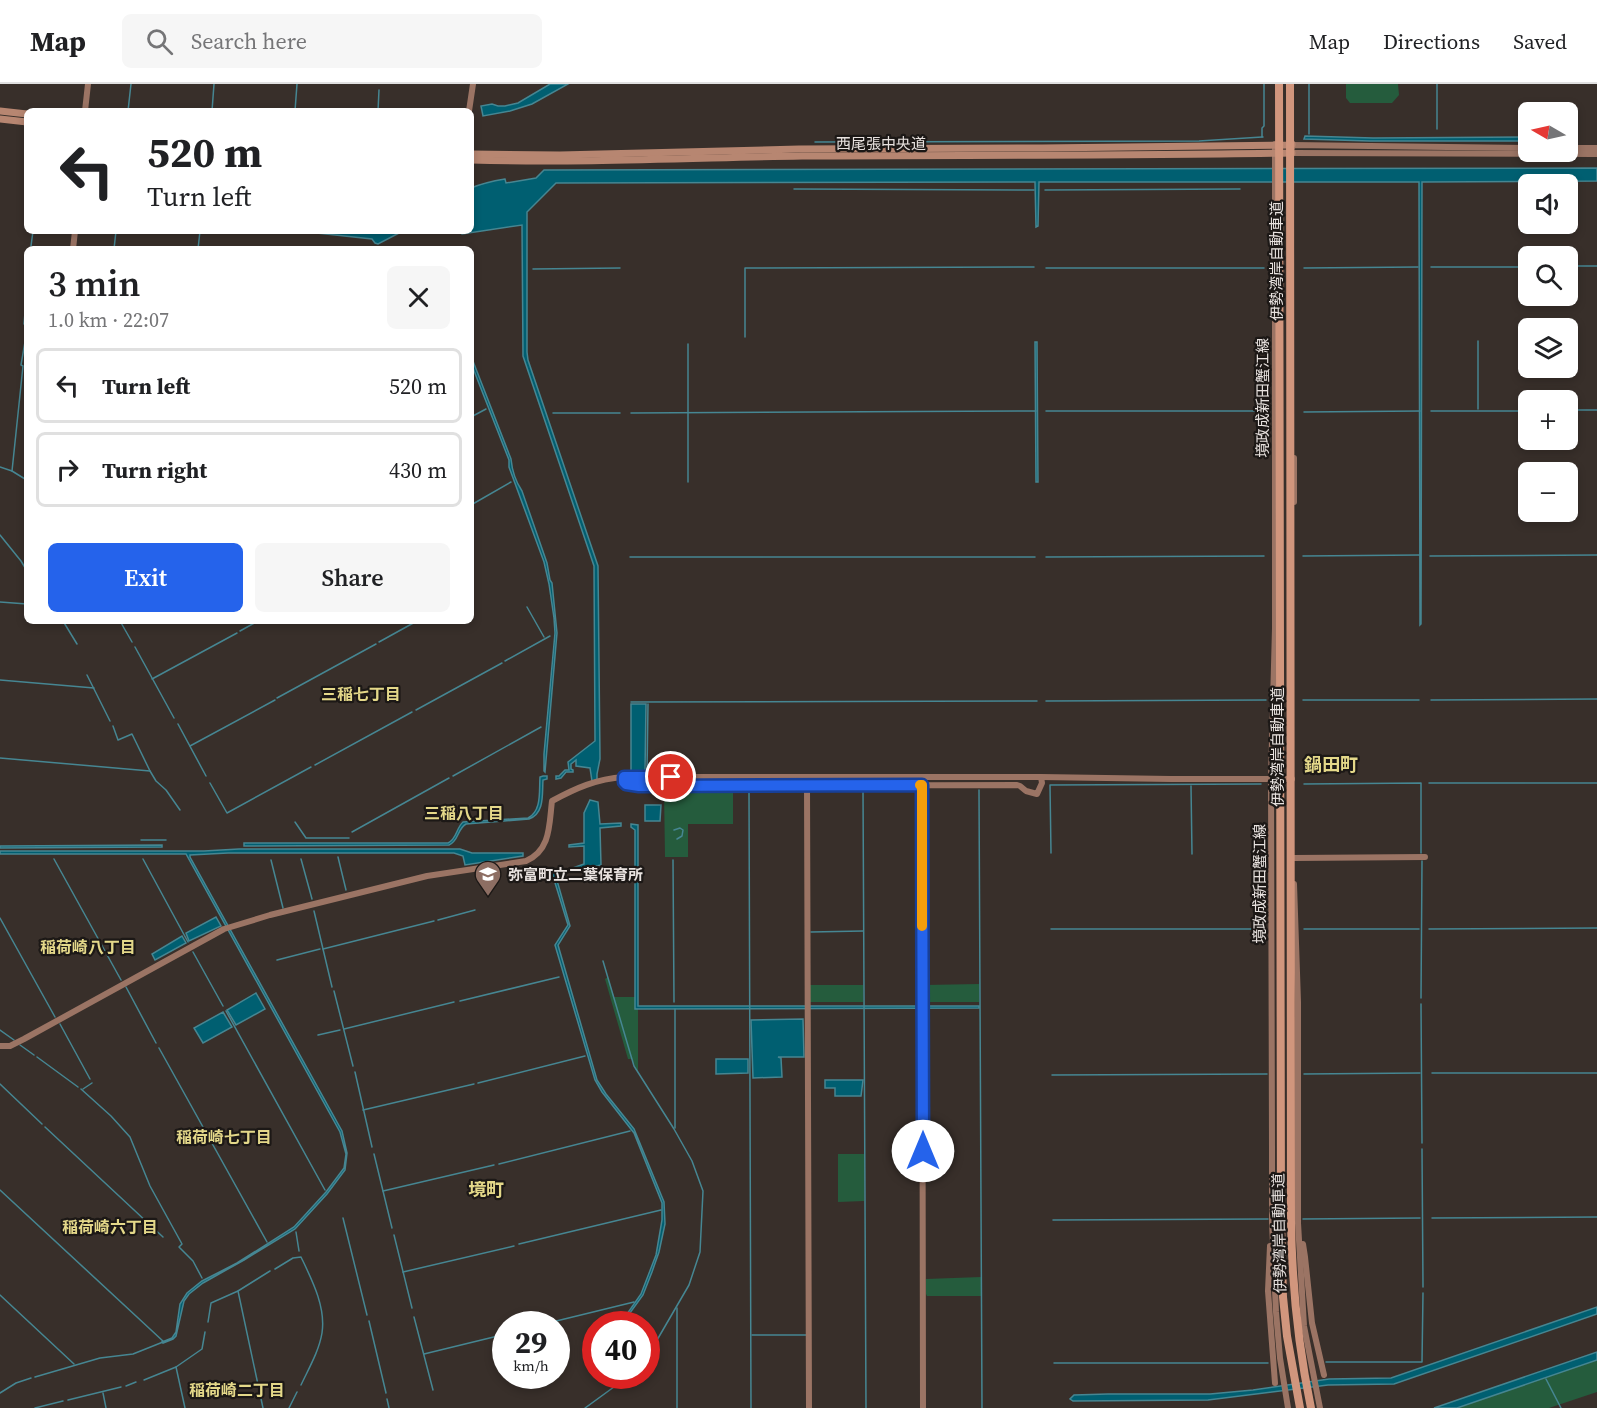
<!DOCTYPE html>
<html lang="en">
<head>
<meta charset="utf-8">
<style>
	body { margin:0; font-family:"Source Serif 4","Noto Sans JP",serif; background:#f6f6f6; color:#202124; height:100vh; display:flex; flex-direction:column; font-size:22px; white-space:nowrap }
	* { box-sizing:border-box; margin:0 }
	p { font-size:20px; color:#757577 }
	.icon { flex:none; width:33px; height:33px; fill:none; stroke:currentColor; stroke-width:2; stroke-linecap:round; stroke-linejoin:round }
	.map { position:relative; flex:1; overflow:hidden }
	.sheet { position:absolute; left:24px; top:162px; width:450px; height:378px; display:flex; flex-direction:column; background:#fff; border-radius:9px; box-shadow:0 3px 9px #0003 }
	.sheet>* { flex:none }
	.banner { position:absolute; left:24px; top:24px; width:450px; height:126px; border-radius:9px; box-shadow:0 3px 9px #0003; background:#fff; color:#202124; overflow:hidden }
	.needle { width:39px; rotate:279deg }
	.controls { position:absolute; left:1518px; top:18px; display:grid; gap:12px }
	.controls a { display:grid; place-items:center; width:60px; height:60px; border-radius:9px; background:#fff; box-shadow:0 3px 9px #0003; font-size:30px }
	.speed { position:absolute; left:492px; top:1227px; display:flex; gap:12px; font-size:30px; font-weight:700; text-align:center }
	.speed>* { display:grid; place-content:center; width:78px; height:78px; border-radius:50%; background:#fff; box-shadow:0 3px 9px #0003; line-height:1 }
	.speed small { font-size:15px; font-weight:400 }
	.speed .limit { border:9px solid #d22; background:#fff; color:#111 }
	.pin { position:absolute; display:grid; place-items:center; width:51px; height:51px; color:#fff; margin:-26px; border:3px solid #fff; border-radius:50%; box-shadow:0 2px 6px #0007 }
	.me { position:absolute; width:66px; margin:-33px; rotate:0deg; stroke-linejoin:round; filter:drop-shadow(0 0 4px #0008) }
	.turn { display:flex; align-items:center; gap:21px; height:126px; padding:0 24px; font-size:27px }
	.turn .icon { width:78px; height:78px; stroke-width:2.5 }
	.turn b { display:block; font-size:42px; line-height:51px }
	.round { display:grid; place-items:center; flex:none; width:63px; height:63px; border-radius:9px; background:#f6f6f6 }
	.summary { display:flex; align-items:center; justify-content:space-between; height:102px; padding:0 24px }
	h1 { font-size:36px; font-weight:600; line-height:45px }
	.primary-button { display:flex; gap:12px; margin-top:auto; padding:12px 24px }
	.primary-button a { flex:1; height:69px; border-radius:9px; background:#2563eb; color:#fff; font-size:24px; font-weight:600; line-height:69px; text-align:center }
	.primary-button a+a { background:#f6f6f6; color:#202124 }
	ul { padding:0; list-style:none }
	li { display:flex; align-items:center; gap:18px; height:75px; margin:0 12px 9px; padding:0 12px; border:3px solid #e0e0e0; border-radius:9px }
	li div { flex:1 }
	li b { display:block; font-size:22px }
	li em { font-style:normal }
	header { display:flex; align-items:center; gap:36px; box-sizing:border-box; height:84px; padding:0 30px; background:#fff; border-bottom:2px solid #e0e0e0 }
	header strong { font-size:28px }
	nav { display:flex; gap:33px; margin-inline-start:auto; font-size:21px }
	.search { width:420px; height:54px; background:#f6f6f6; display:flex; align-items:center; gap:15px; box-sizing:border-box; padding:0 21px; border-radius:9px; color:#757577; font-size:22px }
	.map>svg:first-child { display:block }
	.green { fill:#255c3d }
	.water { fill:#005f71; stroke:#468692; stroke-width:1.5 }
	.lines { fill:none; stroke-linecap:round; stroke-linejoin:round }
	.stream { stroke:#468692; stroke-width:1.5 }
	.secondary { stroke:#9b7464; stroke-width:6 }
	.primary { stroke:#b78671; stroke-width:7 }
	.highway-bridge { stroke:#d1967d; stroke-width:8 }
	.route-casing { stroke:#184099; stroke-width:15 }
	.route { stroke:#2563eb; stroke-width:10 }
	.slow { stroke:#f59e0b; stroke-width:10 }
	.labels { text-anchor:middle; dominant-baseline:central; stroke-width:4.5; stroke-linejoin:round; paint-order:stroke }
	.street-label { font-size:15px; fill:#e8e2df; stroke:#1c1816 }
	.poi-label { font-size:15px; font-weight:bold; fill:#e8e2df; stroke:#1c1816; text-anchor:start }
	.neighbourhood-label { font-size:16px; font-weight:bold; fill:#e4d889; stroke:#1c1816 }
	.quarter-label { font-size:18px; font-weight:bold; fill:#e4d889; stroke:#1c1816 }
</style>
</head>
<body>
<header>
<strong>Map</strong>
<div class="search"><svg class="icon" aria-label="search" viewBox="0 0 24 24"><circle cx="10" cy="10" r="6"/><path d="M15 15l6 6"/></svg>Search here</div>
<nav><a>Map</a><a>Directions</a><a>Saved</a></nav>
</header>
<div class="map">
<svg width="1597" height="1324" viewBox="0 0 1597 1324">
	<rect width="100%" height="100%" fill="#382f2a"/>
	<g class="green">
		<polygon points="1346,0 1398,0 1399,11 1392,19 1350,19 1346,14"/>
		<polygon points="664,707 733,708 733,740 688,740 688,773 665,773"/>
		<polygon points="608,893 614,913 635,913 635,925 638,925 638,988 632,975 628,975 605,895"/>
		<polygon points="979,900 979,918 925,918 925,901"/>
		<rect x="810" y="901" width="53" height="17"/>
		<polygon points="838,1070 864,1070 864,1117 838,1118"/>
		<polygon points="981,1193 981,1212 927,1212 926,1210 926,1195"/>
		<polygon points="1597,1276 1597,1308 1549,1324 1456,1324"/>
	</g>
	<g class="water">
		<polygon points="550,0 568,0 532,20 510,27 483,32 481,22 492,20 498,22 505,22 518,19"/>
		<polygon points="1305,52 1373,54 1528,53 1528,57 1370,57 1304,55"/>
		<path d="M 1597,84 L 1597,97 L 1422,98 L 1421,540 L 1420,541 L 1419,98 L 1039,98 L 1038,142 L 1036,143 L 1035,98 L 556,99 L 527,128 L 527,268 L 528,276 L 598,482 L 600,675 L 597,690 L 597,697 L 592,697 L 590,684 L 576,682 L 576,676 L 571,680 L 571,685 L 573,686 L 573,688 L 566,688 L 561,694 L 556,695 L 556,692 L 559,692 L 565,686 L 569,686 L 568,678 L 595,657 L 594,482 L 523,272 L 522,141 L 462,150 L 461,149 L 455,148 L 471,147 L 471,104 C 483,99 493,97 505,95 L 506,99 L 536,94 L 544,86 Z"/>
		<polygon points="298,147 373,149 377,147 403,147 378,160 375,159 372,155"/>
		<polygon points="1035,258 1037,258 1038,398 1036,398"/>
		<path d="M 471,272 L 511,375 C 512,386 516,398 522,407 L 547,479 L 550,496 L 552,499 L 557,549 L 545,688 L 544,687 L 544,670 L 555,549 L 554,534 L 549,500 L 544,478 L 509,383 L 509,376 L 471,279 Z"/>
		<polygon points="631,620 646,620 645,687 631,687"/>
		<path d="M 543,692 L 547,692 L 547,695 L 543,696 C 542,710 545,729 529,735 L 466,740 C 457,745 459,757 449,761 L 244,762 L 244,759 L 448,759 C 457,755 456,744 463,738 L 528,734 C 542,727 539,707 540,693 Z"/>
		<polygon points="590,716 598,718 600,740 621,739 621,742 600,744 601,781 571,788 570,785 584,780 584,762 569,763 569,761 584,759 584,729"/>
		<polygon points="645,721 661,721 660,737 645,737"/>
		<polygon points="631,740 638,741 638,922 979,922 979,924 635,925 635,746 631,743"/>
		<polygon points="162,761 162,763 0,764 0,762"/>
		<polygon points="239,765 460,765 472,769 523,769 523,772 465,781 463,772 454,769 228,769 190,771 190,773 342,1047 347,1069 345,1086 327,1110 295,1145 244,1176 203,1199 189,1210 184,1217 176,1252 173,1255 163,1259 162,1258 172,1254 176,1248 180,1220 187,1209 202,1197 237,1179 294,1143 326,1108 344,1084 346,1070 340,1048 186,770 0,770 0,767 204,767"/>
		<polygon points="557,788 558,790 556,793 570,842 558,861 597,996 606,1010 634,1045 664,1118 665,1140 659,1168 652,1188 643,1211 622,1240 620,1240 641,1210 656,1171 662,1136 662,1119 634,1049 602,1008 595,996 555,861 568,841 552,789"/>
		<polygon points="216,833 221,842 189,857 186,849"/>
		<polygon points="182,852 186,859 155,876 152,870"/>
		<polygon points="256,909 265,925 236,941 227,926"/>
		<polygon points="223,928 232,943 203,959 194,944"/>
		<polygon points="803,935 804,973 778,973 781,974 782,993 753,994 751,936"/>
		<polygon points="716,975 748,975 748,989 716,990"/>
		<polygon points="825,996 863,996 861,1012 835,1012 835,1004 825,1004"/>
		<polygon points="1597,1223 1597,1230 1394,1300 1328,1301 1208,1316 1073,1317 1070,1315 1074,1311 1108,1310 1210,1310 1253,1306 1329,1295 1391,1294"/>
		<polygon points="1597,1268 1597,1276 1457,1324 1434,1324"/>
	</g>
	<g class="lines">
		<g class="stream">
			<polyline points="1437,0 1437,45"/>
			<polyline points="128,27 131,0"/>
			<polyline points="212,27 214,0"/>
			<polyline points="295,27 297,0"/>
			<polyline points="378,27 379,6"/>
			<polyline points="1309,50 1309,0"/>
			<polyline points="1263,53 1262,53 1262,44 1264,42 1264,0"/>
			<polyline points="815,58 1199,57 1262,53"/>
			<polyline points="794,105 1034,106"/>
			<polyline points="1045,106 1240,105"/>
			<polyline points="31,162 33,147"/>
			<polyline points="114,165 116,147"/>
			<polyline points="198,165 200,147"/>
			<polyline points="1568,182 1597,182"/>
			<polyline points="1431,183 1528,183"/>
			<polyline points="1046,184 1264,184"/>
			<polyline points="1304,184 1418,183"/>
			<polyline points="533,185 620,184"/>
			<polyline points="24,240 27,206"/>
			<polyline points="745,253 745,184 1034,183"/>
			<polyline points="688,260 688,398"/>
			<polyline points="1478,325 1478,257"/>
			<polyline points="1568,326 1597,326"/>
			<polyline points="1046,327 1265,327"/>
			<polyline points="1431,327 1528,327"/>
			<polyline points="1304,328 1420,327"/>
			<polyline points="553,329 620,329"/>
			<polyline points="631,329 1036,327"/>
			<polyline points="471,333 486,325"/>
			<polyline points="0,383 12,387 25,395"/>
			<polyline points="12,387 23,282 21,281 25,258"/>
			<polyline points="471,421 511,398"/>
			<polyline points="0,451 21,477 27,487"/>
			<polyline points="1303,472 1420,471"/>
			<polyline points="1430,472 1597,471"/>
			<polyline points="630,473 1035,473"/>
			<polyline points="1046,473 1264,472"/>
			<polyline points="0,518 27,520"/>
			<polyline points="527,523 544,553"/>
			<polyline points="63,537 77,560"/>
			<polyline points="120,537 132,558"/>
			<polyline points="240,547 258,537"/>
			<polyline points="379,558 417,537"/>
			<polyline points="135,563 174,634"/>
			<polyline points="505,577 550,552"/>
			<polyline points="87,591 110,637"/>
			<polyline points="152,595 237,549"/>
			<polyline points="0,596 94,604"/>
			<polyline points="277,614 376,560"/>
			<polyline points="1303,616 1419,616"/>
			<polyline points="1431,616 1597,615"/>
			<polyline points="1046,617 1266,616"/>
			<polyline points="631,618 1037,617"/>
			<polyline points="416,626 502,579"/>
			<polyline points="178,640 206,692"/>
			<polyline points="113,642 118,656 132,650 150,687"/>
			<polyline points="190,662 275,616"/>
			<polyline points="0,674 150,687 156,697 166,706 180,726"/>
			<polyline points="315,681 412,628"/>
			<polyline points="647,689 648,620"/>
			<polyline points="453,692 541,643"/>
			<polyline points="210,699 227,729 311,683"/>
			<polyline points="1429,699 1597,699"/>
			<polyline points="1304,700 1421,699 1421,769"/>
			<polyline points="1191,702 1192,770"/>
			<polyline points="863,705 866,1324"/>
			<polyline points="979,706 982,1324"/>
			<polyline points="749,707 751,1324"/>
			<polyline points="295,738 306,754 349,754"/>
			<polyline points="674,746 680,744 683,746 682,752 677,755"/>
			<polyline points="352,748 449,694"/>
			<polyline points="141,756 166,756"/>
			<polyline points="1051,769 1050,701 1261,700"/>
			<polyline points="338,773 346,806"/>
			<polyline points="54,775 121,896"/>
			<polyline points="143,775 188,858"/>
			<polyline points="301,775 312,815"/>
			<polyline points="271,776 283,824"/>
			<polyline points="673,776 674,918"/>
			<polyline points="314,827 332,903"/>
			<polyline points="0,834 55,933"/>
			<polyline points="438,836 475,826"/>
			<polyline points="1051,845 1266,845"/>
			<polyline points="1304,845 1419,845"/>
			<polyline points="1429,845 1597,844"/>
			<polyline points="811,848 863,847"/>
			<polyline points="323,865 434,837"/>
			<polyline points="193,868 223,922"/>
			<polyline points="277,876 320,865"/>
			<polyline points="603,877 634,982 674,1045 692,1077 703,1107 700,1168 689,1201 646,1275"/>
			<polyline points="126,903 156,959"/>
			<polyline points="334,907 353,982"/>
			<polyline points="1421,914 1422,777"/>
			<polyline points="460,917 559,893"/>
			<polyline points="1421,920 1422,1059"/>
			<polyline points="226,927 325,1106"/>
			<polyline points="60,940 90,995"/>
			<polyline points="344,945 454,918"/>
			<polyline points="0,946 14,956"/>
			<polyline points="318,951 340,946"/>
			<polyline points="20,961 34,971"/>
			<polyline points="159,964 267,1158"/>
			<polyline points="37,973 78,1003"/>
			<polyline points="355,988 372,1063"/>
			<polyline points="1432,989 1597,989"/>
			<polyline points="1304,990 1420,989"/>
			<polyline points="1052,991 1267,990"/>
			<polyline points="478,999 585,972"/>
			<polyline points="0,1000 42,1040"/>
			<polyline points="81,1005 111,1032 130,1053 150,1102 182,1160 179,1163 193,1177 202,1194"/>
			<polyline points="83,1005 92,999"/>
			<polyline points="363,1026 474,1000"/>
			<polyline points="45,1043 163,1153"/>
			<polyline points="675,1044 675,925"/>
			<polyline points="1422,1065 1423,1203"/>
			<polyline points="374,1070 392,1144"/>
			<polyline points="499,1080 630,1047"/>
			<polyline points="0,1106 164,1258"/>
			<polyline points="383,1107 494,1081"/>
			<polyline points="343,1134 367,1231"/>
			<polyline points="1432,1134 1597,1133"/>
			<polyline points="1303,1135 1420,1134"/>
			<polyline points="1053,1136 1268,1135"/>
			<polyline points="296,1148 299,1167"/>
			<polyline points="394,1151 412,1224"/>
			<polyline points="519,1160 661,1126"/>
			<path d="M 275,1185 L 293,1174 L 301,1173 C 312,1196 326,1223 322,1249 C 319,1267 309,1284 301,1301"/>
			<polyline points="403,1188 514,1162"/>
			<polyline points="238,1207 263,1324"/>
			<polyline points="0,1211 74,1280"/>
			<polyline points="677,1224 677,1324"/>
			<polyline points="414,1233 433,1306"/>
			<polyline points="369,1237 386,1309"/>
			<polyline points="208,1238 211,1219 238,1207 270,1187"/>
			<polyline points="544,1240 634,1218"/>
			<polyline points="752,1251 806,1251"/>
			<polyline points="424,1270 506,1250"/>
			<polyline points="1326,1278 1422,1278 1423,1209"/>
			<polyline points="1054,1279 1268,1279"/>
			<polyline points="176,1283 185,1324"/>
			<polyline points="35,1293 100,1274 133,1270 163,1258"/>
			<polyline points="1546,1295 1561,1324"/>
			<polyline points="144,1296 176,1283 202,1265 205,1248"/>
			<polyline points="126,1302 136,1298"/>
			<polyline points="0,1309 16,1299 31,1294"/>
			<polyline points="103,1309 106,1324"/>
			<polyline points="387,1315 389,1324"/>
			<polyline points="68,1316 121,1303"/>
			<polyline points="35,1324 63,1317"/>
			<polyline points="289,1324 297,1308"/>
			<polyline points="585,1324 629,1292"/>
		</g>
		<g class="secondary">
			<polyline points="85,27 88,0"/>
			<polyline points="469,27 473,0"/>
			<polyline points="1275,60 1275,544 1271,694 1272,1062 1272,1138 1276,1228 1280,1274 1288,1324"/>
			<polyline points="1292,64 1292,61 1528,64"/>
			<polyline points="1568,64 1597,64"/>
			<polyline points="1292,69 1597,70"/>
			<polyline points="73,165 75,147"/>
			<polyline points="1294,374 1294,418"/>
			<polyline points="624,693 624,698 626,700 639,702 1017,701 1020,702 1026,707 1037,710 1042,699 1041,693"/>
			<polyline points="807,701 809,1324"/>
			<polyline points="922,701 923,1324"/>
			<polyline points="1293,774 1425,773"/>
			<polyline points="1294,800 1298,918 1298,1139 1304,1242 1320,1324"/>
			<path d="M 0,962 L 10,962 L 24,955 L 224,845 L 270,831 L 427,792 L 526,777 C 551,766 549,741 552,717 C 576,704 596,695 624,693 L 1041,693 L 1171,695 L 1292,695"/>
			<polyline points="1303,1160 1305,1173 1312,1239 1324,1291"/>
			<polyline points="1270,1162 1268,1207 1275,1299"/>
		</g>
		<g class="primary">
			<polyline points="0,27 27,30"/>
			<polyline points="0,35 27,38"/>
			<polyline points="471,70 560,71 799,65 1042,64 1292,61 1292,60"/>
			<path d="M 471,76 C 581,79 692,74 802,72 C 965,71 1129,72 1292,69"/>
		</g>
		<g class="highway-bridge">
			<polyline points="1279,0 1281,1138 1283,1213 1287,1252 1300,1324"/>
			<path d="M 1290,0 L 1291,1137 C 1292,1201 1298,1262 1311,1324"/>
		</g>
	</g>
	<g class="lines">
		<g class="route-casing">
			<polyline id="route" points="671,693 624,693 624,698 626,700 639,702 922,701 923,1067"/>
		</g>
		<use href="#route" class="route"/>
		<polyline class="slow" points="920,701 922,701 922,842"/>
	</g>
	<defs>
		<g id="school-pin" transform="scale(1.35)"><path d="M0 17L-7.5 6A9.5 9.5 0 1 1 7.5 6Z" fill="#8d6e63" stroke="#1c1816"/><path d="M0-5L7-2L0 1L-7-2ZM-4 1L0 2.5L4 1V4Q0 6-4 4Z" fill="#fff"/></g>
	</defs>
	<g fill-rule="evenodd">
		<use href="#school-pin" x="488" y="790"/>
	</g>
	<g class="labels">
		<g class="street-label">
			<text x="881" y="59">西尾張中央道</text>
			<text transform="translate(1276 177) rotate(-90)">伊勢湾岸自動車道</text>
			<text transform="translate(1262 314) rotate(-90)">境政成新田蟹江線</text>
			<text transform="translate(1277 663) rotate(-90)">伊勢湾岸自動車道</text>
			<text transform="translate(1259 800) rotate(-90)">境政成新田蟹江線</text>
			<text transform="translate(1279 1149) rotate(-91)">伊勢湾岸自動車道</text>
		</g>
		<g class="poi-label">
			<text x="508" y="790">弥富町立二葉保育所</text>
		</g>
		<g class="neighbourhood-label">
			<text x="361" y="610">三稲七丁目</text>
			<text x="464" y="729">三稲八丁目</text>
			<text x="88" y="863">稲荷崎八丁目</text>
			<text x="224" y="1053">稲荷崎七丁目</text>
			<text x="110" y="1143">稲荷崎六丁目</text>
			<text x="237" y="1306">稲荷崎二丁目</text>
		</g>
		<g class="quarter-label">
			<text x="1331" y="680">鍋田町</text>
			<text x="486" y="1105">境町</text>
		</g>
	</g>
</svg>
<div class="controls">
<a><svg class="needle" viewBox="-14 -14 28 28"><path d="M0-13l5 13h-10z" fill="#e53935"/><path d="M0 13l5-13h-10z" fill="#757577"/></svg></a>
<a><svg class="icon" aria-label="sound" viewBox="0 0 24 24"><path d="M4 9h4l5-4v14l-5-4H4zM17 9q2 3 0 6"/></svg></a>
<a><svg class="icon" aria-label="search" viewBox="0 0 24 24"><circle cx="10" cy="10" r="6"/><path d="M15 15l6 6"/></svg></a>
<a><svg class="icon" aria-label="layers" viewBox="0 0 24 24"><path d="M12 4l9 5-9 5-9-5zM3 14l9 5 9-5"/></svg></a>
<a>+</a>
<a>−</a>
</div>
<div class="speed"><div>29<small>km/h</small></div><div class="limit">40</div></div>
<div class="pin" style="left:671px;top:693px;background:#d93025"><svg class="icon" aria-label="arrive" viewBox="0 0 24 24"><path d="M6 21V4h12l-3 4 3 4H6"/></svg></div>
<svg class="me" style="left:923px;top:1067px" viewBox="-20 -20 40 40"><circle r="19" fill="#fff"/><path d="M0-13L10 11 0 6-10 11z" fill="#2563eb"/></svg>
<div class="banner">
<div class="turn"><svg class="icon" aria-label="left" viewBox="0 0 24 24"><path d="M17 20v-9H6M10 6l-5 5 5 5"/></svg><div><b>520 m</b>Turn left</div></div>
</div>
<section class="sheet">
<div class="summary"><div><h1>3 min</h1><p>1.0 km · 22:07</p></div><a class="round"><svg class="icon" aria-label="close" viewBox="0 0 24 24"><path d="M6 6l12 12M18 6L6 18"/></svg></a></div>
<ul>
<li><svg class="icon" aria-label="left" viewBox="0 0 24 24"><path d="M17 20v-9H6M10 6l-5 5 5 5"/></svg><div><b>Turn left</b></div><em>520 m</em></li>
<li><svg class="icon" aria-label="right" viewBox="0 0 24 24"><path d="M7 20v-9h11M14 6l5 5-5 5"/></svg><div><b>Turn right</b></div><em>430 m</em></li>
</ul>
<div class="primary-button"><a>Exit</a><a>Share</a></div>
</section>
</div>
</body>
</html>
